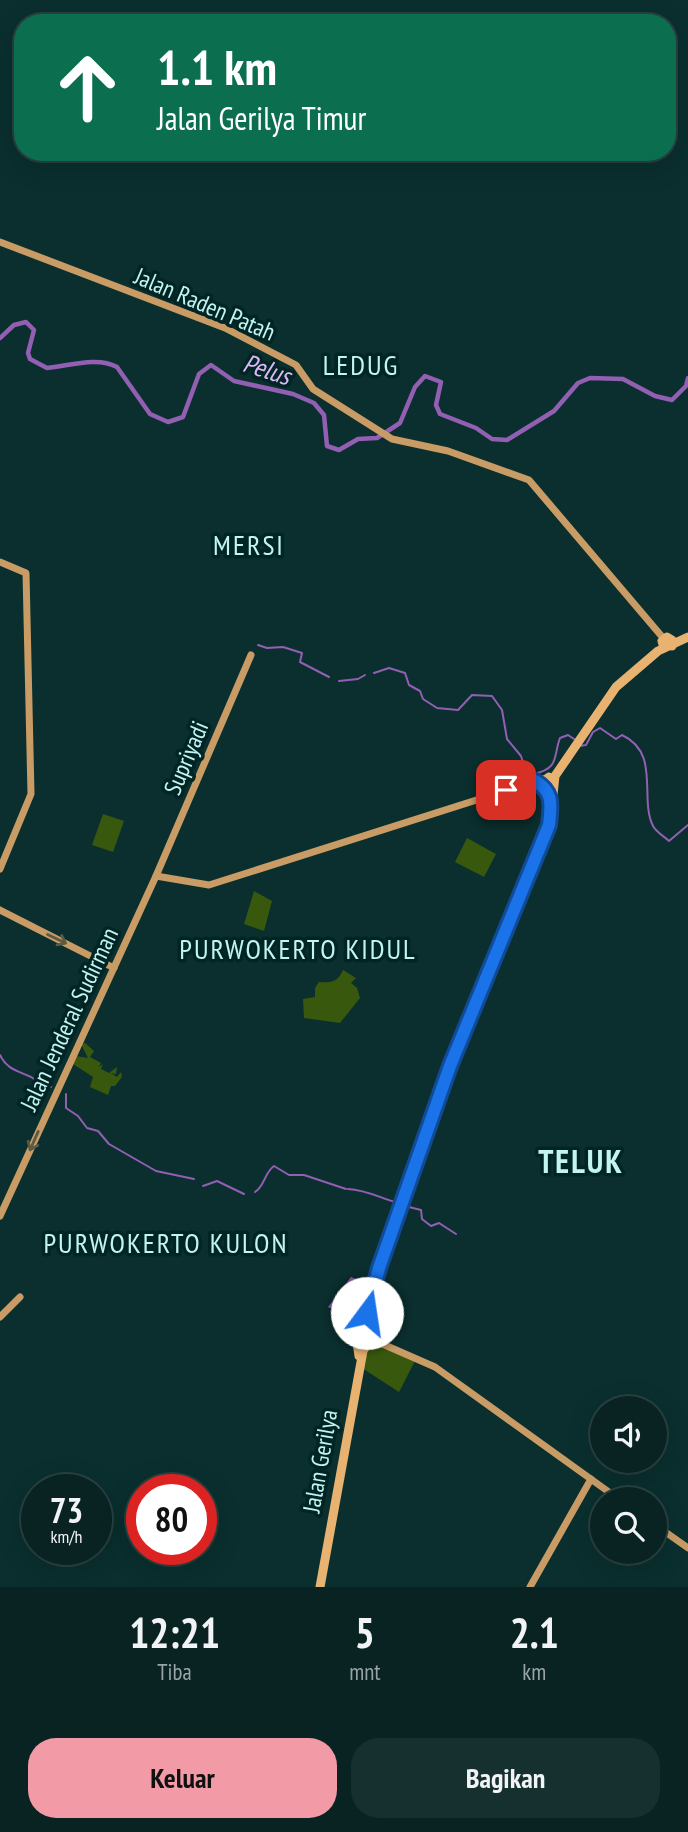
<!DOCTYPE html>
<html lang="id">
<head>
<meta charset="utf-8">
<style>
	body { margin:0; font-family:"PT Sans Narrow",sans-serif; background:#162f2f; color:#f1f3f6; height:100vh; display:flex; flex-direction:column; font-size:26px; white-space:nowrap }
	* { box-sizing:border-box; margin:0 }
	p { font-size:23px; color:#98a4a5 }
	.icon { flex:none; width:38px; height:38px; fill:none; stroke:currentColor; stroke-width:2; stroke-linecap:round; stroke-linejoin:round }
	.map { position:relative; height:1587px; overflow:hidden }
	.sheet { display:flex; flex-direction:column; background:#082322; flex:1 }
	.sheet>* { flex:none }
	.hud { position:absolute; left:14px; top:14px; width:662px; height:147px; border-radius:28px; box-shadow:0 7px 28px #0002,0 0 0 2px #294040; background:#0b6e4f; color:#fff; overflow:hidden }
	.fabs { position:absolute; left:590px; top:1396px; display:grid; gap:14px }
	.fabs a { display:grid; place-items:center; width:77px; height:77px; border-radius:50%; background:#082322; box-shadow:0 7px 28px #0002,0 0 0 2px #294040; font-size:35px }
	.speed { position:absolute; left:21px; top:1474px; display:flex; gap:14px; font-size:35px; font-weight:700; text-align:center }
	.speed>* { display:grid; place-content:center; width:91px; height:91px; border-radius:50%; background:#082322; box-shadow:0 7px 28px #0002,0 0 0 2px #294040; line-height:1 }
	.speed small { font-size:18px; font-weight:400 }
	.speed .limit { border:10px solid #d22; background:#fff; color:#111 }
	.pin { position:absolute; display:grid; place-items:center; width:60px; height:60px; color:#fff; margin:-30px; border-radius:14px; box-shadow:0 4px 10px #0006 }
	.me { position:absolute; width:77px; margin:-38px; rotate:14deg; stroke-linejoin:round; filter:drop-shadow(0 0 5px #0008) }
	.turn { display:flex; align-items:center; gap:24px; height:147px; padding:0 28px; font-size:32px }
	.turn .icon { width:91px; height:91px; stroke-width:2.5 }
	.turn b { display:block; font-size:49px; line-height:60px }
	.eta { display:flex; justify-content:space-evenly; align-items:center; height:119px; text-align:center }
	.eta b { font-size:42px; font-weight:600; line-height:49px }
	.cta { display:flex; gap:14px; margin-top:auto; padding:14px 28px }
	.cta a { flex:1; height:80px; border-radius:28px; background:#f39aa7; color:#111; font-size:28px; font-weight:600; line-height:80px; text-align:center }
	.cta a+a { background:#162f2f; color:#f1f3f6 }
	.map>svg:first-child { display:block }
	.green { fill:#38580d }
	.water { fill:#925fb3 }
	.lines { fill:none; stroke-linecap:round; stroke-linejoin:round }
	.stream { stroke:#925fb3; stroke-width:2 }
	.river { stroke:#925fb3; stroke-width:4.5 }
	.major { stroke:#c99c66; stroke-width:7 }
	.highway { stroke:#e8b271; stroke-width:9 }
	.oneway { stroke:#5a5b42 }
	.route-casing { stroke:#114b97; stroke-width:18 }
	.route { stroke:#1a73e8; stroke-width:12 }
	.labels { text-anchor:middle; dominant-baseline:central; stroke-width:7; stroke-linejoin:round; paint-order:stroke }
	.street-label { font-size:24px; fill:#c2f5f1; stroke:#002524 }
	.water-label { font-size:26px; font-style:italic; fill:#ddb7f8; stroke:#002524 }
	.quarter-label { font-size:28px; letter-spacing:2px; fill:#c2f5f1; stroke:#002524 }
	.district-label { font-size:32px; font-weight:bold; letter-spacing:2px; fill:#c2f5f1; stroke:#002524 }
</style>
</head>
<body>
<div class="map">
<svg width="688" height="1587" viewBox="0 0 688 1587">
	<rect width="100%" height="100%" fill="#0a2f2e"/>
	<g class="green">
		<polygon points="103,814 124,821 113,852 92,845"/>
		<polygon points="467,838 496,854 484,877 455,862"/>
		<polygon points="254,891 272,901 264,931 244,924"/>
		<path d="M 343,970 L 356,978 L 351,983 L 357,988 L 360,998 L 340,1023 L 304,1018 L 303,999 L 315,997 L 315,988 L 319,982 C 331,983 338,982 343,970 Z"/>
		<polygon points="85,1043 94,1051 90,1057 101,1063 99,1067 103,1064 101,1069 109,1073 117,1067 116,1074 111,1073 117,1077 121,1072 122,1077 115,1086 111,1086 108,1095 90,1087 93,1077 73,1064 76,1056 88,1058 81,1044"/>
		<polygon points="371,1342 416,1359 399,1392 362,1368 366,1346"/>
	</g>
	<polygon class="water" points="351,1277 356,1279 354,1287 371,1292 363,1324 328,1307"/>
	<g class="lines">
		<g class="stream">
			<polyline points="258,645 267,648 283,647 302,653 300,662 329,677"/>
			<path d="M 374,673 L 389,668 L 405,673 L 409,685 L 420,691 L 423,699 L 437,708 L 458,710 L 472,695 L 492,696 L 502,710 L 507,739 L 521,756 L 525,769 L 533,774 C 560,769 553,756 560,738 L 568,735 L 574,739"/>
			<polyline points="339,681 358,679 365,675"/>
			<path d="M 579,746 L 586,745 L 593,732 L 600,728 L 616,739 L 622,735 C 661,753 639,798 653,826 C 656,832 665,837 669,841 L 688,825"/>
			<path d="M 0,1055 C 7,1070 19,1071 31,1077 C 40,1082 40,1086 51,1087"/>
			<polyline points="66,1094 66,1108 78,1116 87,1128 98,1131 109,1144 156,1171 194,1179"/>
			<polyline points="203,1186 217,1181 244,1194"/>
			<path d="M 348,1189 C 367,1190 380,1198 398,1203"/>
			<path d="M 255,1192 C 265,1186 264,1173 274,1166 L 289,1175 L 304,1175 L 346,1189"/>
			<polyline points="409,1207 421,1210 422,1219 431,1226 439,1223 456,1234"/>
		</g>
		<path class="river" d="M 0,338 L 14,325 L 26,322 L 34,330 L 28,353 L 30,359 L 47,368 C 69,366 97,356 117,367 L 150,414 L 168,422 L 183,417 L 199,374 L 211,365 L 234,381 L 293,394 L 314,403 L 324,415 L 327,446 L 339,450 L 358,439 L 377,438 L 400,423 L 415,387 L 425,376 L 441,382 L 436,405 L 440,414 L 476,428 L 492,439 L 507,440 L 554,411 L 578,383 L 590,378 L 623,379 L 655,396 L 672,400 L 686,386 L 688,378"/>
		<g class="major">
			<polyline points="0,242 225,328 296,365 313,389 392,439 448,451 529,480 664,639"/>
			<polyline points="0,562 26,573 31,794 0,869"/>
			<polyline points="156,876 209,885 546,778"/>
			<polyline points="0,910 114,968"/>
			<polyline points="0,1216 156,876 251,655"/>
			<polyline points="0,1317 20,1297"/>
			<polyline points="371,1339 435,1367 620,1500"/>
			<polyline points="654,1524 688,1548"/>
			<polyline points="530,1587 591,1479"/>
		</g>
		<g class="highway">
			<polyline points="664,648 662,641 667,637 672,640 672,646"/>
			<polyline points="552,787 546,787 544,781 549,777 554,780"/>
			<polyline points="359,1356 356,1335 366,1318"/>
			<polyline points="320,1587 363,1351 372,1336 368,1322 376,1285 469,1022 549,832 555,776 616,687 658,651 688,637"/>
		</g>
	</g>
	<defs><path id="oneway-shaft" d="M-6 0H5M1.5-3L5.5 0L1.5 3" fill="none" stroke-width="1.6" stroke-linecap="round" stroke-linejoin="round" transform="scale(1.75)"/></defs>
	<g class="oneway">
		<use href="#oneway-shaft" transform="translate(57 939) rotate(26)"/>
		<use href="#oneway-shaft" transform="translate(34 1141) rotate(114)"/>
	</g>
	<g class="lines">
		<g class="route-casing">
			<path id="route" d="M 367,1313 L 379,1268 L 450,1066 L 549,825 C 551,805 554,792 535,781 L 506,790"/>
		</g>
		<use href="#route" class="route"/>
	</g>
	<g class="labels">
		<g class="street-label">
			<text transform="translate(205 304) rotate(23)">Jalan Raden Patah</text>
			<text transform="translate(186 758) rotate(-67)">Supriyadi</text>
			<text transform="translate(69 1019) rotate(-65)">Jalan Jenderal Sudirman</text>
			<text transform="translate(320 1461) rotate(-80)">Jalan Gerilya</text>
		</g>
		<g class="water-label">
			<text transform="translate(267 369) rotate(18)">Pelus</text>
		</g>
		<g class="quarter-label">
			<text x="361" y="364">LEDUG</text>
			<text x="249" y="544">MERSI</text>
			<text x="298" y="948">PURWOKERTO KIDUL</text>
			<text x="166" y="1242">PURWOKERTO KULON</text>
		</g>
		<g class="district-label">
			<text x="581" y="1161">TELUK</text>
		</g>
	</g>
</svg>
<div class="fabs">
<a><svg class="icon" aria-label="sound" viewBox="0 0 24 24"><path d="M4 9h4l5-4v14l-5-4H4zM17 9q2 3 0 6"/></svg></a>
<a><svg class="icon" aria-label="search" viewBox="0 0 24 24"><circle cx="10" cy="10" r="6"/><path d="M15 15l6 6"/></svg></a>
</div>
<div class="speed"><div>73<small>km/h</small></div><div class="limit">80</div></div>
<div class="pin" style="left:506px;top:790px;background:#d93025"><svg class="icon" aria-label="arrive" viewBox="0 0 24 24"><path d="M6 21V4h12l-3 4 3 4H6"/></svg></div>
<svg class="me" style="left:367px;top:1313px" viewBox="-20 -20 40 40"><circle r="19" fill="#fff"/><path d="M0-13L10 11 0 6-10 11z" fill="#1a73e8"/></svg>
<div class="hud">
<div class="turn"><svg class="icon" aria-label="ahead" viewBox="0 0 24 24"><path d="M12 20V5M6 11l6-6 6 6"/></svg><div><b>1.1 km</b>Jalan Gerilya Timur</div></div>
</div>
</div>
<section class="sheet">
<div class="eta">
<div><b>12:21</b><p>Tiba</p></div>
<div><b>5</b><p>mnt</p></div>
<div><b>2.1</b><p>km</p></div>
</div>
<div class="cta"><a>Keluar</a><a>Bagikan</a></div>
</section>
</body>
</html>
